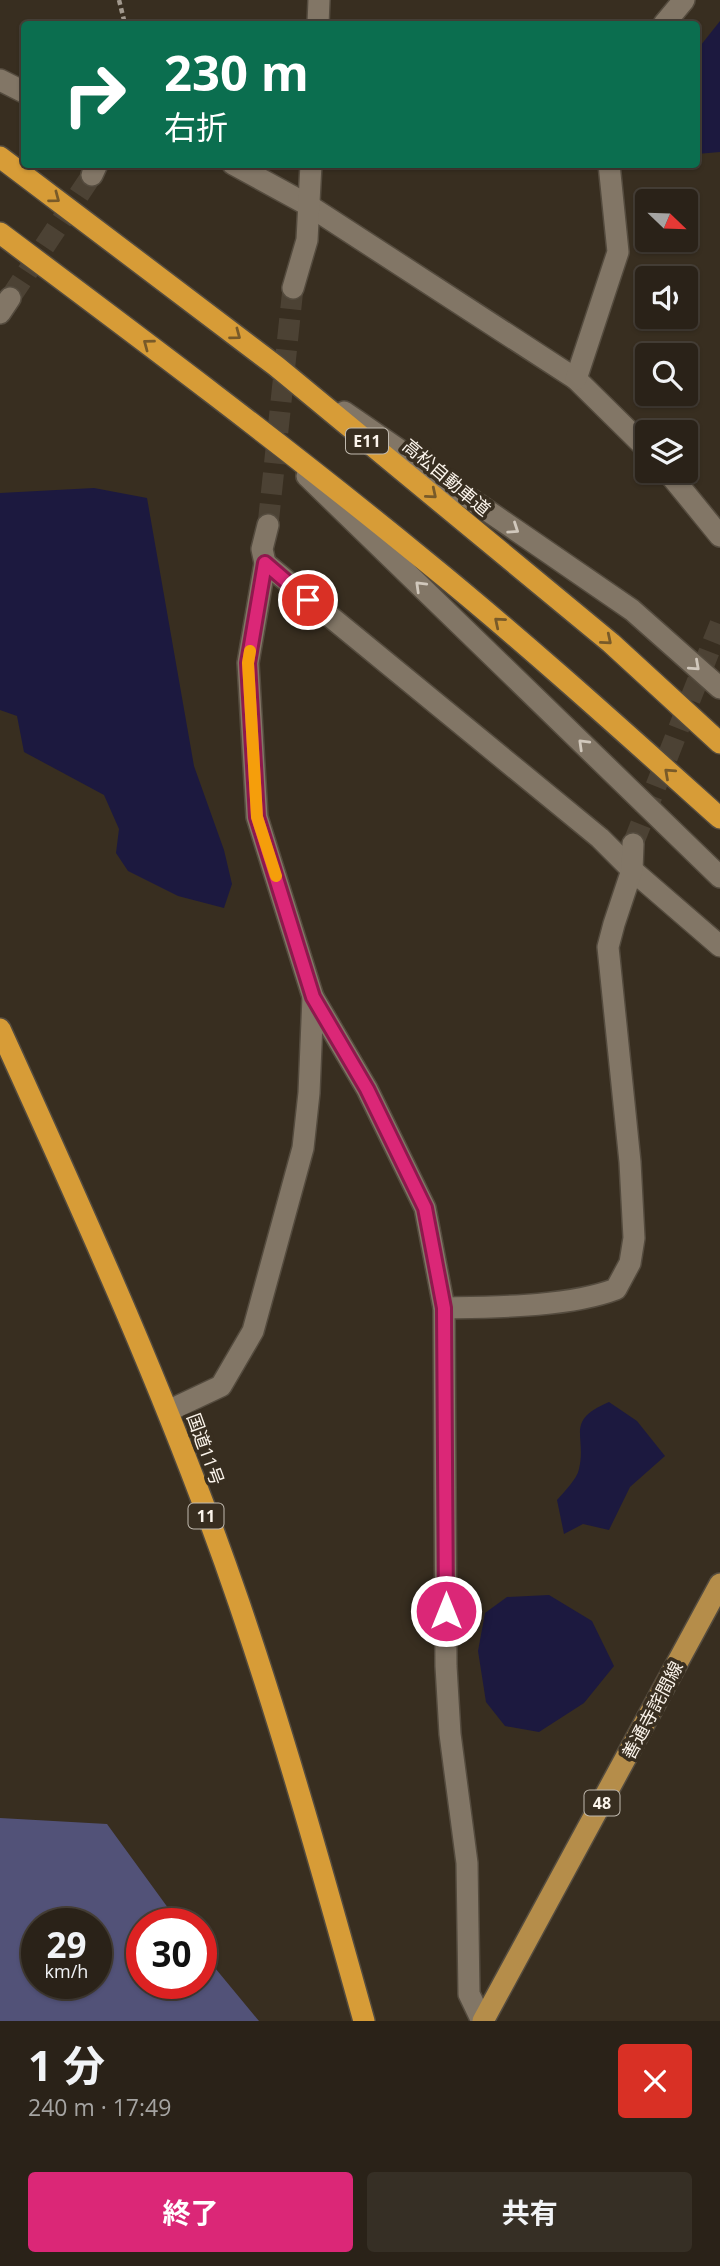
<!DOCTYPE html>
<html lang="ja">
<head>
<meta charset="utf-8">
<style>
	body { margin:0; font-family:"Open Sans","Noto Sans JP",sans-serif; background:#362f25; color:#f1f3f6; height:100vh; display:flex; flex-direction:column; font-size:26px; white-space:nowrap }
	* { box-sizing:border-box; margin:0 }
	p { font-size:23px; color:#a5a4a2 }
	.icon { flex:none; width:38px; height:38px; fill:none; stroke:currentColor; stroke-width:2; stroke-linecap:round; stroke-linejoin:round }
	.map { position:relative; height:2021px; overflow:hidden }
	.details { display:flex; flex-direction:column; background:#2a2218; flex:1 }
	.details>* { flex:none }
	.top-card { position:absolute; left:21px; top:21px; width:679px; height:147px; border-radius:7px; box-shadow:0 2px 5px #0004,0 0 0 2px #463f37; background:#0b6e4f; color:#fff; overflow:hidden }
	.needle { width:46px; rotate:113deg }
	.tools { position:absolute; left:635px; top:189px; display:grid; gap:14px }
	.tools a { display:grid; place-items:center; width:63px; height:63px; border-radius:7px; background:#2a2218; box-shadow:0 2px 5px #0004,0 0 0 2px #463f37; font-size:35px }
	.speed { position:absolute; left:21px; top:1908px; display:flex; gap:14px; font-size:35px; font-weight:700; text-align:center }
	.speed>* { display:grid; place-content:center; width:91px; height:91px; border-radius:50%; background:#2a2218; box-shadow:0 2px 5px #0004,0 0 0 2px #463f37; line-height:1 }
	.speed small { font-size:18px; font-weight:400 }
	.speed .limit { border:10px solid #d22; background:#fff; color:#111 }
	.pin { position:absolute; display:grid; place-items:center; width:60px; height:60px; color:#fff; margin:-30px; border:4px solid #fff; border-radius:50%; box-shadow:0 2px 7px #0007 }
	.me { position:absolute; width:77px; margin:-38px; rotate:0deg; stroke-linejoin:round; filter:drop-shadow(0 0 5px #0008) }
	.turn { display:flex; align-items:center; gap:24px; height:147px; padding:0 28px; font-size:32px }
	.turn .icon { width:91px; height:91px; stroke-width:2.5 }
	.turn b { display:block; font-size:49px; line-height:60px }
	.round { display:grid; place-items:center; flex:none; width:74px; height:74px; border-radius:7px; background:#362f25 }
	.overview { display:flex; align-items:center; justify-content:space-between; height:119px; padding:0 28px }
	h1 { font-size:42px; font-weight:700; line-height:52px }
	.primary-button { display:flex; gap:14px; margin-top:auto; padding:14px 28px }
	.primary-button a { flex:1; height:80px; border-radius:7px; background:#db2777; color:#fff; font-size:28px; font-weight:700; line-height:80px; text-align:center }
	.primary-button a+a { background:#362f25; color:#f1f3f6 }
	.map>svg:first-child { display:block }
	.green { fill:#525278; fill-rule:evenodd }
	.water { fill:#1c193f }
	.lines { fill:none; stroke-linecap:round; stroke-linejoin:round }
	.minor-tunnel { stroke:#4c4234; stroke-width:21; stroke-dasharray:21 10; stroke-linecap:butt }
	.minor-casing { stroke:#544b3e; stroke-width:24 }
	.major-casing { stroke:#544b3e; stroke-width:24 }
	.highway-casing { stroke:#544b3e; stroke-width:24 }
	.path { stroke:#a2998e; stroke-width:4.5; stroke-dasharray:5 3.5; stroke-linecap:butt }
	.minor { stroke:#827666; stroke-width:21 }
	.major { stroke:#b58d4a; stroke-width:21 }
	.highway { stroke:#d79c37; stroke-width:21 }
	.oneway { stroke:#785a29 }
	.oneway2 { stroke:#d1c8bc }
	.route-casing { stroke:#8e194d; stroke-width:18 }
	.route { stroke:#db2777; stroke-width:12 }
	.slow { stroke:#f59e0b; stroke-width:12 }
	.labels { text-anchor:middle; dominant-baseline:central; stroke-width:7; stroke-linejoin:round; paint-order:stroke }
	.shield { fill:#382e20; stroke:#c0b9ae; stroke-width:2 }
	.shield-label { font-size:16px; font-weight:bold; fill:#fbf4eb }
	.street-label { font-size:18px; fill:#fbf4eb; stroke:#382e20 }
</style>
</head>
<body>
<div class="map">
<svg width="720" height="2021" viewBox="0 0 720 2021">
	<rect width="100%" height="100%" fill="#382e20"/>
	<path class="green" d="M 0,1818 L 107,1824 L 179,1923 L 142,1923 L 142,1983 L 201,1983 L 201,1951 L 259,2021 L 0,2021 ZM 37,1923 L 96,1923 L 96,1983 L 37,1983 Z"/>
	<g class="water">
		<polygon points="720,21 720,152 697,154 697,50"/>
		<polygon points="94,488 147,498 194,766 224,850 232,884 224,908 178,896 128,871 116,853 119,829 104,795 24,752 17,716 0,710 0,493"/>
		<path d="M 609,1402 L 637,1421 L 665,1456 L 630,1487 L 609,1530 L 583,1524 L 564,1534 L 557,1500 C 564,1492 577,1479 579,1469 C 587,1435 564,1421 609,1402 Z"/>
		<polygon points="549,1595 592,1621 614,1666 584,1703 539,1732 505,1726 486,1702 478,1651 485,1613 507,1597"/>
	</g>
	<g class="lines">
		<g class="minor-tunnel">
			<polyline points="10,298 92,175"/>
			<polyline points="268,525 293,288"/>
			<polyline points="633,844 720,624"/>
		</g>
		<g class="minor-casing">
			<g id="minor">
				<polyline points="318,24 319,0"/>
				<polyline points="664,24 684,0"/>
				<polyline points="0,80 24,92"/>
				<polyline points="233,164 308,205 576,379 648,450"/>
				<polyline points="92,175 97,164"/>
				<polyline points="293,288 307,240 311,164"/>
				<polyline points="0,313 10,298"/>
				<polyline points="576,379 618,252 609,164"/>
				<polyline points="344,412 632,610 720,688"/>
				<polyline points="667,471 720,536"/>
				<polyline points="307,476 720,877"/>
				<polyline points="268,525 262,549 265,563 248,663 257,817 313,997 367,1089 425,1208 444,1308 446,1666 450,1734 467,1863 469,1994 482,2021"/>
				<polyline points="265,563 600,838 632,870 720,946"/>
				<path d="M 444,1308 C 495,1307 569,1307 616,1289 L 630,1263 L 634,1238 L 630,1162 L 608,947 L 614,924 L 632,870 L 633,844"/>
				<polyline points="168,1411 221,1386 253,1331 303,1148 309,1093 313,997"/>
			</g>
		</g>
		<g class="major-casing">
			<polyline id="major" points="483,2021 720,1584"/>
		</g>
		<g class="highway-casing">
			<g id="highway">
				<polyline points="0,157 276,366 611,643 720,743"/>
				<path d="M 0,233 C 143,340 286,447 424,560 C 526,643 623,731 720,818"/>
				<path d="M 0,1029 C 86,1218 172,1407 239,1603 C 286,1741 325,1881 364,2021"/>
			</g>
		</g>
		<polyline class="path" points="119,0 125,24"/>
		<use href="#minor" class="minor"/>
		<use href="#major" class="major"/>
		<use href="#highway" class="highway"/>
	</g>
	<defs><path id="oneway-chevron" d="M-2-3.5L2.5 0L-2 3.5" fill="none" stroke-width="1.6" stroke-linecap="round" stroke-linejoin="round" transform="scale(1.75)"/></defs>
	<g class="oneway">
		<use href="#oneway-chevron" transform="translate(55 198) rotate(37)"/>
		<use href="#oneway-chevron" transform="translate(236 335) rotate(37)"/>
		<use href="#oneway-chevron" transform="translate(148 344) rotate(-143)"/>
		<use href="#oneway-chevron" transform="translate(432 494) rotate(40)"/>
		<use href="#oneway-chevron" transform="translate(499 622) rotate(-140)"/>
		<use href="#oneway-chevron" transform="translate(607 640) rotate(40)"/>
		<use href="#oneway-chevron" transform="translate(669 773) rotate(-138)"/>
	</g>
	<g class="oneway2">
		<use href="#oneway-chevron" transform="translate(514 529) rotate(34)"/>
		<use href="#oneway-chevron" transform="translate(420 586) rotate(-136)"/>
		<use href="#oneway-chevron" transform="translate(695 666) rotate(42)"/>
		<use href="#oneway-chevron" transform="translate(583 744) rotate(-136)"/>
	</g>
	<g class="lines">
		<g class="route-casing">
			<polyline id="route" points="308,600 265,563 248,663 257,817 313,997 367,1089 425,1208 444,1308 446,1611"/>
		</g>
		<use href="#route" class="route"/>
		<polyline class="slow" points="250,651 248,663 257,817 276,876"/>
	</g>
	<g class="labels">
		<g class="shield">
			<rect x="346" y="428.5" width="42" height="25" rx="5"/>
			<rect x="188.5" y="1503.5" width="35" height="25" rx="5"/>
			<rect x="584.5" y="1790.5" width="35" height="25" rx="5"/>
		</g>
		<g class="shield-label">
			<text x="367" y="441">E11</text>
			<text x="206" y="1516">11</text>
			<text x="602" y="1803">48</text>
		</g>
		<g class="street-label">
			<text transform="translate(447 477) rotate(40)">高松自動車道</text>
			<text transform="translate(206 1449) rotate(70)">国道11号</text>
			<text transform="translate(652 1710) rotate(-62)">善通寺詫間線</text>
		</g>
	</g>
</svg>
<div class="tools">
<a><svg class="needle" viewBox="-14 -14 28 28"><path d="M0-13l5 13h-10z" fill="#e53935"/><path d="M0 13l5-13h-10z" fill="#a5a4a2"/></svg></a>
<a><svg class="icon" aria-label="sound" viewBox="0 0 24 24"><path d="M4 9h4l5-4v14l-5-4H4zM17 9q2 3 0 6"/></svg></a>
<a><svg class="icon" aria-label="search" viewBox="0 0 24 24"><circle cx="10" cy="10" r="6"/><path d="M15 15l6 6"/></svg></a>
<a><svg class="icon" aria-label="layers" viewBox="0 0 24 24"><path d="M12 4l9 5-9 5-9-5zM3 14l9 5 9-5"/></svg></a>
</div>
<div class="speed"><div>29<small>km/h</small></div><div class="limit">30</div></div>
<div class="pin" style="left:308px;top:600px;background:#d93025"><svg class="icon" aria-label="arrive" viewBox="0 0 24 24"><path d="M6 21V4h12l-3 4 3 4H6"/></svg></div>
<svg class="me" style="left:446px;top:1611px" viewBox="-20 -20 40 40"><circle r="17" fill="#db2777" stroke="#fff" stroke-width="3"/><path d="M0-11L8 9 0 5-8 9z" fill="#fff"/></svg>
<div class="top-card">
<div class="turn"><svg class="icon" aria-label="right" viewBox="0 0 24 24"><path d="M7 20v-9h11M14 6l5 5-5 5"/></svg><div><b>230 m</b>右折</div></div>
</div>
</div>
<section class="details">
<div class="overview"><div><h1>1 分</h1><p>240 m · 17:49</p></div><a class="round" style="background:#d93025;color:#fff"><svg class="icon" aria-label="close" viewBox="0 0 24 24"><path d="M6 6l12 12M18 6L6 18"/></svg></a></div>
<div class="primary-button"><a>終了</a><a>共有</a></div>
</section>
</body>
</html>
